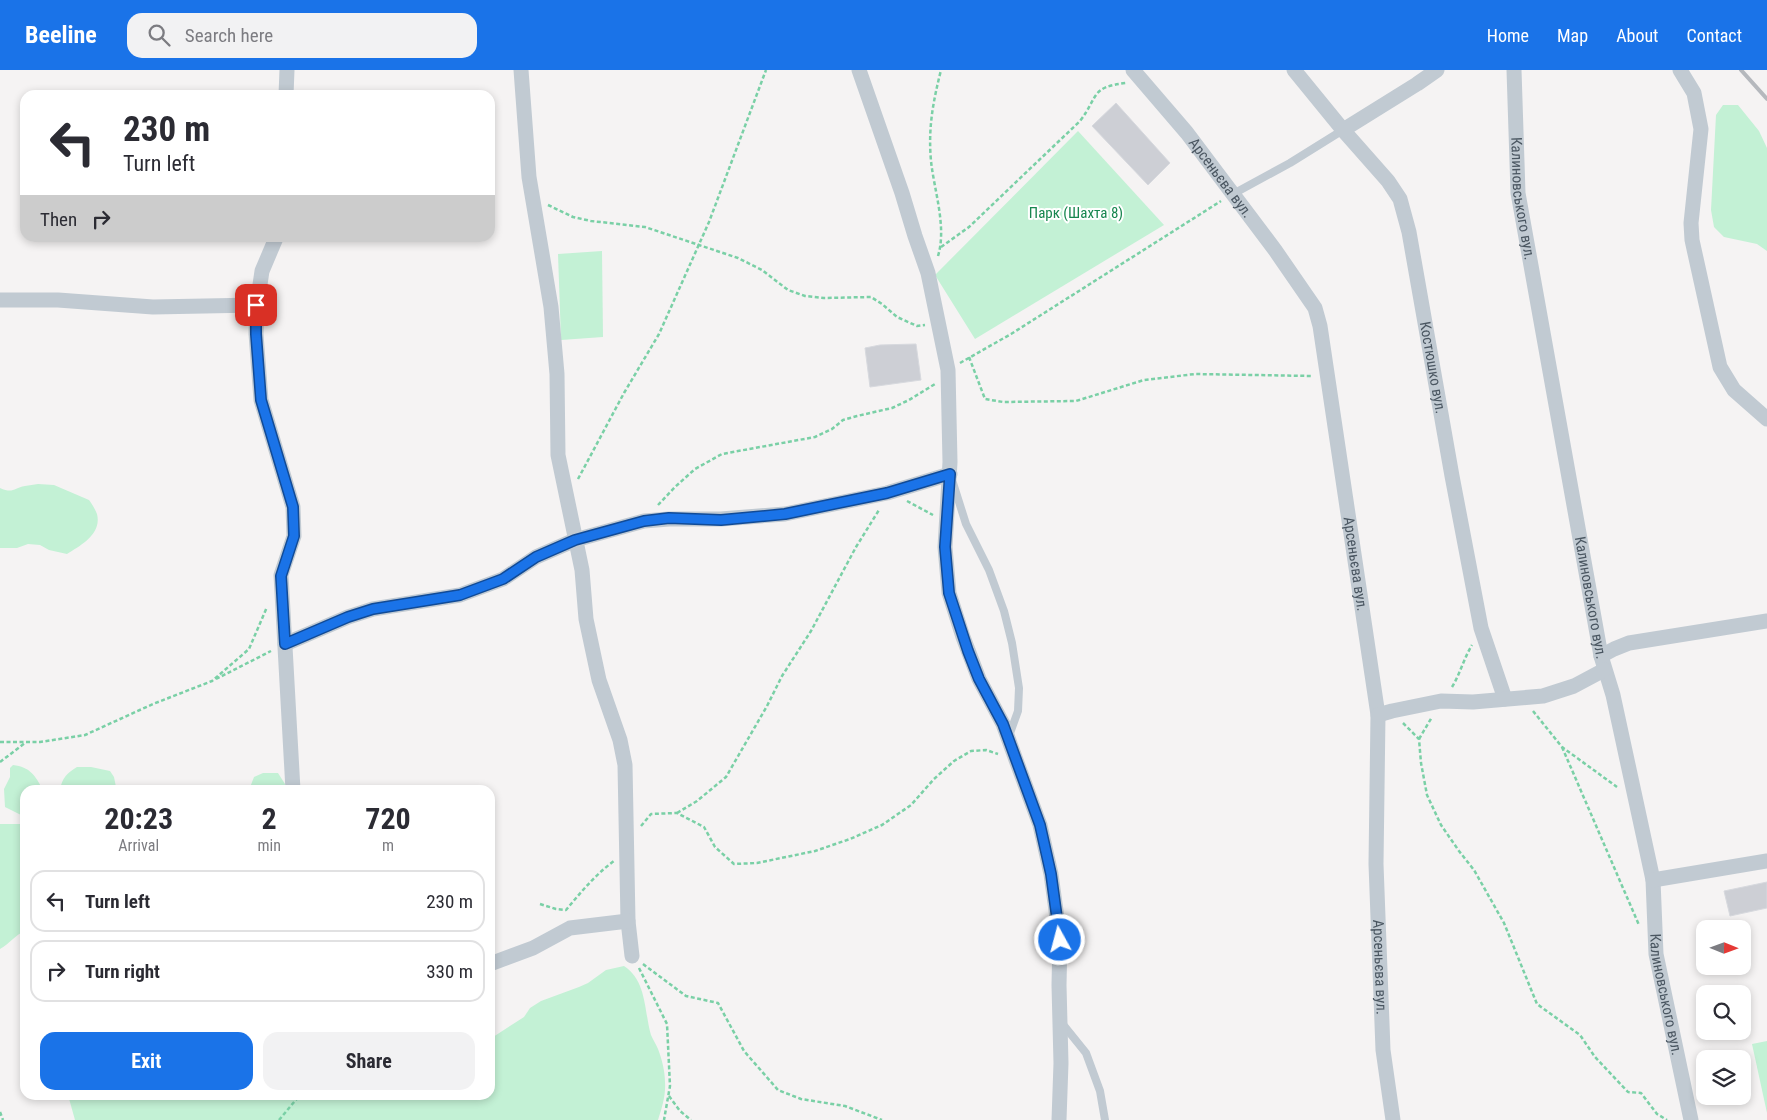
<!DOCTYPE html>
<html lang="en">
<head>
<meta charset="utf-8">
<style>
	body { margin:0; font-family:"Roboto Condensed",sans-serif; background:#f2f2f3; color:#2b2b33; height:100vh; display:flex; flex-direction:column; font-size:19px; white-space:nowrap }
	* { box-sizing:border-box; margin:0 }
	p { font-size:16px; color:#7c7c81 }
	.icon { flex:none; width:28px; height:28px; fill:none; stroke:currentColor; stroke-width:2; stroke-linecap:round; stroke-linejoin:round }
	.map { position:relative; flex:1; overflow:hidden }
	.drawer { position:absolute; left:20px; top:715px; width:475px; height:315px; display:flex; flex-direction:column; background:#fff; border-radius:15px; box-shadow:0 2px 8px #0003 }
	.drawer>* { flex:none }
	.top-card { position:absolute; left:20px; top:20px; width:475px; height:152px; border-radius:15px; box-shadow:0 2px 8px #0003; background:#fff; color:#2b2b33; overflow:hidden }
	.needle { width:32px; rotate:91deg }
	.fabs { position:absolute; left:1696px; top:850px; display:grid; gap:10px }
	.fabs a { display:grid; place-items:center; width:55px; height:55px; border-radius:10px; background:#fff; box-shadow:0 2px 8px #0003; font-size:25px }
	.pin { position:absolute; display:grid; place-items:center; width:42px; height:42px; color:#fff; margin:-21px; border-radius:10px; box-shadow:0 2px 8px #0006 }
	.me { position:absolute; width:55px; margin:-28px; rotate:353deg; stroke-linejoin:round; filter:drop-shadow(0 0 4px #0008) }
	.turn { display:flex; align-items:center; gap:18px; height:105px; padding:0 20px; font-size:22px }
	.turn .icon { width:65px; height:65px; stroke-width:2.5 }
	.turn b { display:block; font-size:35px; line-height:42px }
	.then { display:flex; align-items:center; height:48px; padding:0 20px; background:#0003; gap:10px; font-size:19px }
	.eta { display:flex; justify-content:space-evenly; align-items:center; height:85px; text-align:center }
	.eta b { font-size:30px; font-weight:700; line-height:35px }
	.primary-button { display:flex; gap:10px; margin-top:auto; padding:10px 20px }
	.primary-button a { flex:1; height:58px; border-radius:15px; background:#1a73e8; color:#fff; font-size:20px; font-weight:700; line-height:58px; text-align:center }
	.primary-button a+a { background:#f2f2f3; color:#2b2b33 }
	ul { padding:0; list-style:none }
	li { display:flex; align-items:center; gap:15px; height:62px; margin:0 10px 8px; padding:0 10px; border:2px solid #e1e1e2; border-radius:15px }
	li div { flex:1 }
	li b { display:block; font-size:19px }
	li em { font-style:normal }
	header { display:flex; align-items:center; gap:30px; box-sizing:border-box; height:70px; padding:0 25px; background:#1a73e8; color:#fff }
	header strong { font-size:24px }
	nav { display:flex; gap:28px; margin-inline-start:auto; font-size:18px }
	.search { width:350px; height:45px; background:#f2f2f3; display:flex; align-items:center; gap:12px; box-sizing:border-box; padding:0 18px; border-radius:15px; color:#7c7c81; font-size:19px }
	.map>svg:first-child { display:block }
	.green { fill:#c3f1d5 }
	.building { fill:#cdcfd5; stroke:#d7d9de }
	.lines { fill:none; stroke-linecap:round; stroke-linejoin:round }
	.path { stroke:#7ad0a6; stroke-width:2.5; stroke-dasharray:4 2.5; stroke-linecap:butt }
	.service { stroke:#c1cad2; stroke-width:8 }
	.minor { stroke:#c1cad2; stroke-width:15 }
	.rail { stroke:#b5b8bd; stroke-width:4 }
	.route-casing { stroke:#114b97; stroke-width:12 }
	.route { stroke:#1a73e8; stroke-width:9 }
	.labels { text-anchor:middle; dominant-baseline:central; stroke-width:4; stroke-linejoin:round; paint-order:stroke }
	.street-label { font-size:15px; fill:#4a5661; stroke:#fff }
	.park-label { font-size:15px; fill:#17864f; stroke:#fff }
</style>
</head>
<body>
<header>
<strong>Beeline</strong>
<div class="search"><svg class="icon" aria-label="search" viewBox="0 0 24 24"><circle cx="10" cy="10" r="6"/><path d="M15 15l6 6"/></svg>Search here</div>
<nav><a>Home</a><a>Map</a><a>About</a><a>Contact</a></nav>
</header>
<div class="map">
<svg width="1767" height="1050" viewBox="0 0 1767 1050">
	<rect width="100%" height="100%" fill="#f5f3f3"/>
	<g class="green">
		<polygon points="1723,35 1738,35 1759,61 1767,78 1767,181 1757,174 1724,167 1714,157 1711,140 1716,45"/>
		<polygon points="1078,61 1164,155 975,269 935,205"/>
		<polygon points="602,181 603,267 561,270 558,184"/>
		<path d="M 38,414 L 54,415 L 89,430 C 92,434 95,439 97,444 C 102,464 81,475 67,484 L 49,480 L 40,475 L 28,474 L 17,478 L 0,478 L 0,418 C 13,424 14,418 25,416 C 29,415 34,415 38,414 Z"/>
		<path d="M 13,695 C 30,697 35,705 43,720 L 25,720 L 25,747 L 5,737 L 4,719 L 10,707 L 10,698 Z"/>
		<path d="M 77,697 L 91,697 L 110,701 L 114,707 L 116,717 L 121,720 L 60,720 C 62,708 67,703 77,697 Z"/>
		<polygon points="263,703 278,703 285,714 285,720 249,720 254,707"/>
		<path d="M 0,754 L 25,754 L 25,861 C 15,865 9,874 0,879 Z"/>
		<path d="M 624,896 C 647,911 644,941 651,965 C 653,970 656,974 658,979 C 662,989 665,1002 665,1012 C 666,1025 662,1038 658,1050 L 75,1050 L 68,1025 L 490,1025 L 490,969 L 524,947 L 530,938 L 541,931 L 579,917 L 588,913 L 606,900 Z"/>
		<polygon points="1767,971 1767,1043 1752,974"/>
	</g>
	<g class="building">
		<polygon points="1116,33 1170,93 1148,115 1092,56"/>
		<polygon points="916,274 921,310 870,317 865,278 880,275"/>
		<polygon points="1767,812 1767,838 1730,846 1724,821"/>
	</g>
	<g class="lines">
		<g class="path">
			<polyline points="548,135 573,147 591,151 645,157 738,188 762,200 788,220 805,226 824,228 871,227 882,234 897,247 917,256 925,255"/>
			<path d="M 941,177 L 969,157 L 1080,51 C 1099,26 1090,17 1126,13"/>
			<path d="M 938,186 C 947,157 934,120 931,91 C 928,58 933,32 941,0"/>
			<polyline points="969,287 985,329 1003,332 1076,331 1144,310 1195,304 1313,306"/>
			<polyline points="960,293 1011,264 1221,131"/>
			<polyline points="578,409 624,323 659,264 709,152 766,0"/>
			<polyline points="907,431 933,445"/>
			<polyline points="658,435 675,417 695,399 722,384 815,367 832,359 843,350 857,346 892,338 909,330 935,314"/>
			<polyline points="216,609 271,581"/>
			<path d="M 1452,617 C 1460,604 1464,588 1472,575"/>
			<polyline points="1533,641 1562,677 1617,717"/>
			<polyline points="1403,653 1419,669 1421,693 1427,725 1441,755 1459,781 1474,800 1504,853 1537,934 1580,965 1595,987 1628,1022 1641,1023 1657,1044 1667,1050"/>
			<polyline points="1419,669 1432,647"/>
			<polyline points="0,672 40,672 85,665 153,634 212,611 249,579 267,537"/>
			<polyline points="1562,677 1639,855"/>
			<polyline points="0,692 25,673"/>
			<polyline points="677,743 697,731 726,707 767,636 782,606 811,561 856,477 879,440"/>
			<polyline points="641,756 651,744 677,743 704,757 715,777 734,794 757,793 815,781 850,769 882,755 911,735 934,709 954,691 971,681 986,680 998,684"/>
			<path d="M 540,834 L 556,839 L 566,840 C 581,822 595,805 614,791"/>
			<polyline points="643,894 686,926 718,933 744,981 778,1020 801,1029 845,1036 882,1050"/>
			<polyline points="639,898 667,954 670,1016 664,1050"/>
			<polyline points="669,1026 680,1041 691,1050"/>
			<polyline points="0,1042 3,1050"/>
			<polyline points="279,1050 300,1025"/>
		</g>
		<g class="service">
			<polyline points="1233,124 1290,93 1343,60"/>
			<polyline points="953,413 966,454 989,500 1004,541 1012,573 1019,618 1018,641 1009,666"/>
			<polyline points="1061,952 1086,983 1100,1021 1105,1050"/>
		</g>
		<g class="minor">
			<polyline points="521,0 529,107 551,237 557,304 558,385 582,500 586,549 599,610 620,670 625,695 628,851 632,886"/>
			<polyline points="859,0 902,123 915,166 928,203 948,300 950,392 945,477 949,523 963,567 979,609 1003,654 1016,690 1040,755 1051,804 1060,870 1059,915 1061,993 1059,1050"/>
			<path id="s1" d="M 1133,0 L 1187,63 L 1275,180 L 1315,238 L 1320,256 L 1378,645 L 1376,794 L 1383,980 L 1393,1050"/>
			<path id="s2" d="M 1294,0 L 1343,60 L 1388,111 L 1400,129 L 1409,162 L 1452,406 L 1481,558 L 1505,629"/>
			<path id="s3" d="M 1514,0 L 1518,123 L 1601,586 L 1613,625 L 1653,810 L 1656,884 L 1691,1050"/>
			<polyline points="1680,0 1694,23 1701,59 1691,153 1692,170 1720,297 1734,320 1767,349"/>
			<polyline points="286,25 287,0"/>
			<polyline points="1343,60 1417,14 1437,0"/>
			<polyline points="276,168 262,201 257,235 256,264 261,330 293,437 294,466 281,505 293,720"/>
			<polyline points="0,230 58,230 153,237 257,235"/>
			<polyline points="285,574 348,547 373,539 460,525 503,509 536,487 575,470 644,451 669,449 721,449 785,444 887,423 950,404"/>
			<polyline points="1601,586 1614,579 1629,573 1767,551"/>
			<polyline points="1378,645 1392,641 1441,631 1473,632 1543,626 1574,616 1604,600"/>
			<polyline points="1653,810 1767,791"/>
			<polyline points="490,894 533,878 570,858 628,851"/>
		</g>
		<polyline class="rail" points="1741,0 1767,29"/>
	</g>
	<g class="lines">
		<g class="route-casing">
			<polyline id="route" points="256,235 256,264 261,330 293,437 294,466 281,506 285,574 348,547 373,539 460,525 503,509 536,487 575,470 644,451 669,448 721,450 785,444 887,423 950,404 945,477 949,523 968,581 979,609 1003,654 1040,755 1051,804 1060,870"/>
		</g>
		<use href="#route" class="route"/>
	</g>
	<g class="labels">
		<g class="street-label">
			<text stroke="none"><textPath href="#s1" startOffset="139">Арсеньєва вул.</textPath></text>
			<text stroke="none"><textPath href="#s3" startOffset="129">Калиновського вул.</textPath></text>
			<text stroke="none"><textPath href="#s2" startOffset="339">Костюшко вул.</textPath></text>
			<text stroke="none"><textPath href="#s1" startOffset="559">Арсеньєва вул.</textPath></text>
			<text stroke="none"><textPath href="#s3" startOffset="534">Калиновського вул.</textPath></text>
			<text stroke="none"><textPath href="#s1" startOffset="964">Арсеньєва вул.</textPath></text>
			<text stroke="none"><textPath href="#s3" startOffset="939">Калиновського вул.</textPath></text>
		</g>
		<g class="park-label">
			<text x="1076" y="143">Парк (Шахта 8)</text>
		</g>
	</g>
</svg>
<div class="fabs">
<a><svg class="needle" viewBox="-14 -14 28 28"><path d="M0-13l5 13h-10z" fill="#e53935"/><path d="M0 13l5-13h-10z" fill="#7c7c81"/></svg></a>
<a><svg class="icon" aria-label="search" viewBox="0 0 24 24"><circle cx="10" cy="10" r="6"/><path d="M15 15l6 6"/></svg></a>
<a><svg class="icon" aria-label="layers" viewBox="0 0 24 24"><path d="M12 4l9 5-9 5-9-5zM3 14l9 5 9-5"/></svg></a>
</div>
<div class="pin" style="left:256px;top:235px;background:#d93025"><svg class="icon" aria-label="arrive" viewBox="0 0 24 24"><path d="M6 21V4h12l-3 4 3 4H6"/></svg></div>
<svg class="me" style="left:1060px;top:870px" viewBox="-20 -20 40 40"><circle r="17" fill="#1a73e8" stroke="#fff" stroke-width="3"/><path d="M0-11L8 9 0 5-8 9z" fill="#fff"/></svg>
<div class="top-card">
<div class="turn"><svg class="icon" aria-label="left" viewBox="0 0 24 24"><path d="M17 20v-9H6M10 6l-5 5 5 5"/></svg><div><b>230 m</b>Turn left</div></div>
<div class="then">Then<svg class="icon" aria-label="right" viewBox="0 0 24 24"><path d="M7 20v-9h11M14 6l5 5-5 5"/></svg></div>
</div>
<section class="drawer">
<div class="eta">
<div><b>20:23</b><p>Arrival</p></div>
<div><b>2</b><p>min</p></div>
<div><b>720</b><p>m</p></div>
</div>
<ul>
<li><svg class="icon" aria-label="left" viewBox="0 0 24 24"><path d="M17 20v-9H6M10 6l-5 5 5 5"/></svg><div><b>Turn left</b></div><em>230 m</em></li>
<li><svg class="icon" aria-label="right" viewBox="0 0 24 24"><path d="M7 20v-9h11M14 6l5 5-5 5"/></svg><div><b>Turn right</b></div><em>330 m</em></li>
</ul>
<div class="primary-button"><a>Exit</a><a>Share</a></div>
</section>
</div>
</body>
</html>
